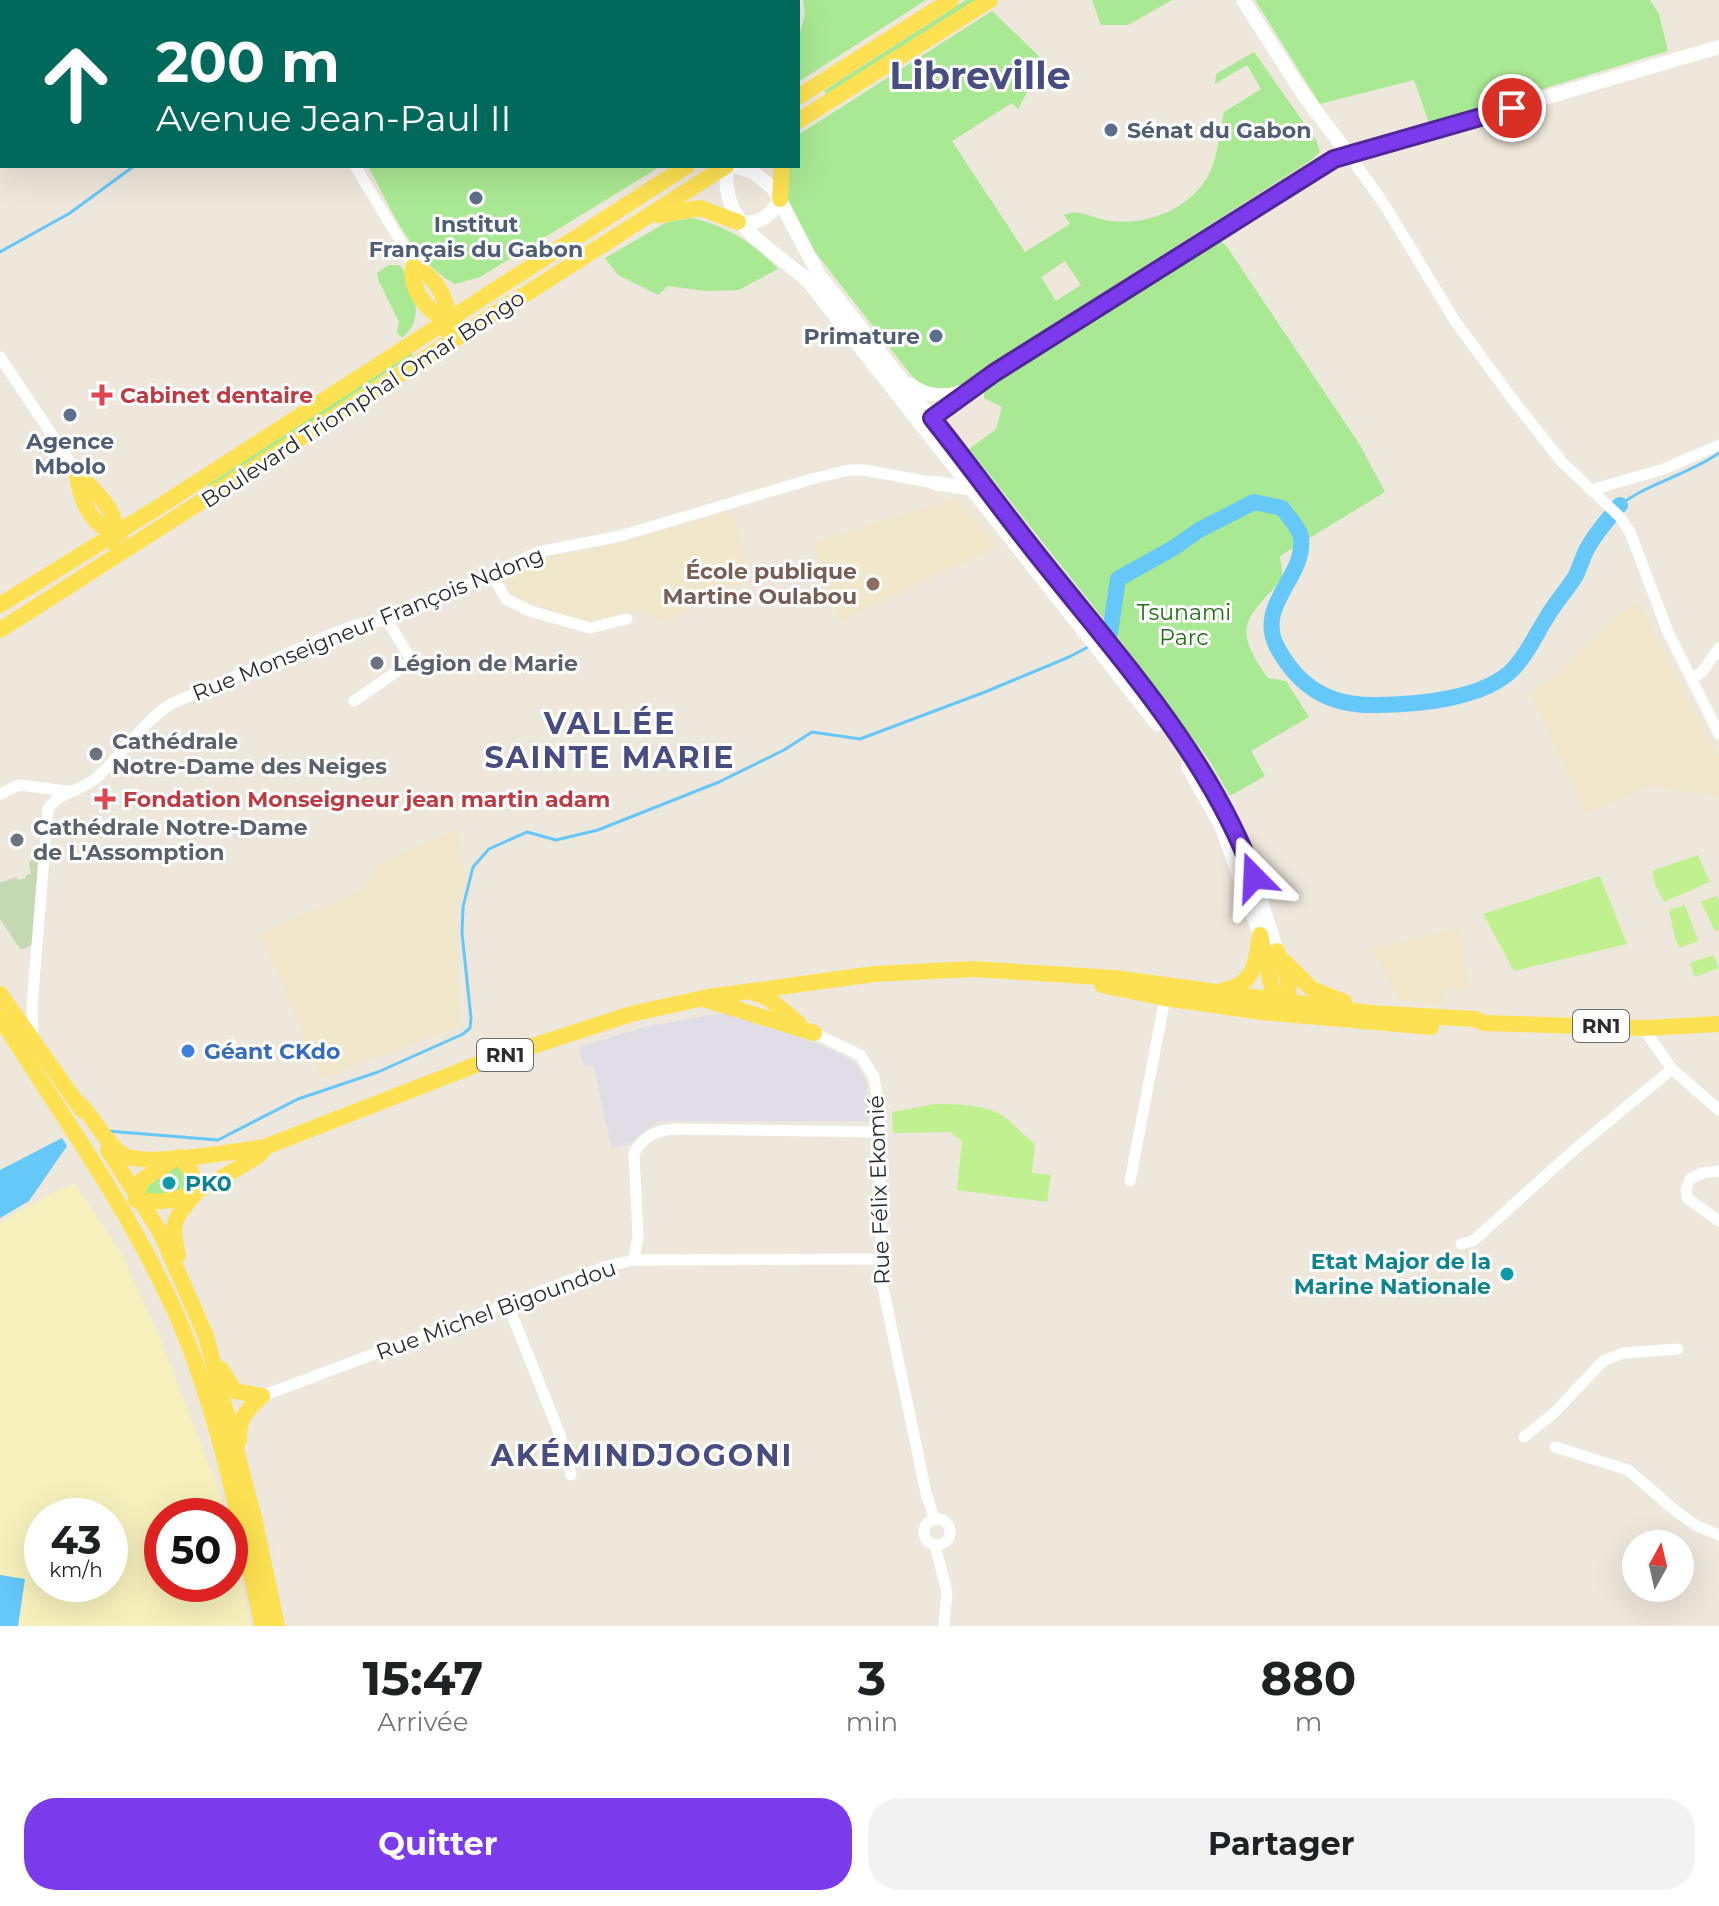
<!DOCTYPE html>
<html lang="fr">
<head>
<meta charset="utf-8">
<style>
	body { margin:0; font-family:Montserrat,sans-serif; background:#f2f2f2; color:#202124; height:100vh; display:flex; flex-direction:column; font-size:30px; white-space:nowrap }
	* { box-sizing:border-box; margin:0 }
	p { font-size:26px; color:#757577 }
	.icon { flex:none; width:44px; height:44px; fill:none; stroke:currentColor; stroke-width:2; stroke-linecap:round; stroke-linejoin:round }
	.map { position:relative; height:1626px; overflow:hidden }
	.sheet { display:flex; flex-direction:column; background:#fff; flex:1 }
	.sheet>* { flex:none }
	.guide { position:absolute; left:0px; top:0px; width:800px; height:168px; box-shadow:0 8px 32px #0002; background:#00695c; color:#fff; overflow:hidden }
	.needle { width:52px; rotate:8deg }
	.controls { position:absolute; left:1622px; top:1530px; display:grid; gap:16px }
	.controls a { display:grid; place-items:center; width:72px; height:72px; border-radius:50%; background:#fff; box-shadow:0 8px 32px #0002; font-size:40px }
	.speed { position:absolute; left:24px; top:1498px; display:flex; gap:16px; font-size:40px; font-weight:700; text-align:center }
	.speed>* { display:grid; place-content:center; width:104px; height:104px; border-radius:50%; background:#fff; box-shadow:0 8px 32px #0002; line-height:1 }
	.speed small { font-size:20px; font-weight:400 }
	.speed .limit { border:12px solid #d22; background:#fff; color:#111 }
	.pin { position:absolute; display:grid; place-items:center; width:68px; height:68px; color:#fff; margin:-34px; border:4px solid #fff; border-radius:50%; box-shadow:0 2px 8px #0007 }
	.me { position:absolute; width:88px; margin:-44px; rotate:339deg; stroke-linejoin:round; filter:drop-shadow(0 0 6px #0008) }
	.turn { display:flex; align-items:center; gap:28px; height:168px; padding:0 24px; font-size:36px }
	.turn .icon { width:104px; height:104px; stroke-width:2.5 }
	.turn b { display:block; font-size:56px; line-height:68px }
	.eta { display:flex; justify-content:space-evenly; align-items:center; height:136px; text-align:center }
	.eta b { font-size:48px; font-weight:700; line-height:56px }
	.cta { display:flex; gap:16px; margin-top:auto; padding:16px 24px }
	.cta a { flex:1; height:92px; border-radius:32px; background:#7c3aed; color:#fff; font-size:32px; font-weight:700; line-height:92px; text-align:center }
	.cta a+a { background:#f2f2f2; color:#202124 }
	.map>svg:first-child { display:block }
	.industrial { fill:#e0dde6 }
	.education { fill:#f1e7ca }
	.green { fill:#aae993; fill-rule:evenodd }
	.sand { fill:#f6f1bc; fill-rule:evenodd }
	.cemetery { fill:#c2d9b1 }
	.pitch { fill:#c0f18e }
	.water { fill:#66c7f9 }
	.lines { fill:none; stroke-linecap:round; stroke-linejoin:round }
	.stream { stroke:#66c7f9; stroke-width:3 }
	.river { stroke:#66c7f9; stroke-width:16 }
	.street { stroke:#fff; stroke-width:11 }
	.secondary { stroke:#fff; stroke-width:14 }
	.primary { stroke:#fde152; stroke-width:16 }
	.route-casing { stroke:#51269a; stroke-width:20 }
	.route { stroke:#7c3aed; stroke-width:14 }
	.service-dot { fill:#5c6f8a; stroke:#fff; stroke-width:3 }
	.health-dot { fill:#e0444e; stroke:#fff; stroke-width:3 }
	.education-dot { fill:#8d6e63; stroke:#fff; stroke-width:3 }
	.worship-dot { fill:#6b7280; stroke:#fff; stroke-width:3 }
	.shop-dot { fill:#3f7fe0; stroke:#fff; stroke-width:3 }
	.culture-dot { fill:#0f9aa8; stroke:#fff; stroke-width:3 }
	.labels { text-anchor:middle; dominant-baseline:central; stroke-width:6; stroke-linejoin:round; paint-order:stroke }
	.shield { fill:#fff; stroke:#6b6b6b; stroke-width:2 }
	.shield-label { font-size:20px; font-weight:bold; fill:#2b2b2b }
	.service-label { font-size:22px; font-weight:bold; fill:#4e5e75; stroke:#fff }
	.health-label { font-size:22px; font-weight:bold; fill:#be3a42; stroke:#fff; text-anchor:start }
	.street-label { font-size:22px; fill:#2b2b2b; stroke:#fff }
	.education-label { font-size:22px; font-weight:bold; fill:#785e54; stroke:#fff; text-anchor:end }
	.park-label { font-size:22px; fill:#206f14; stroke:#fff }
	.worship-label { font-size:22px; font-weight:bold; fill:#5b616d; stroke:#fff; text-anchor:start }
	.shop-label { font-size:22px; font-weight:bold; fill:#366cbe; stroke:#fff; text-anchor:start }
	.culture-label { font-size:22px; font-weight:bold; fill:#0d838f; stroke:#fff; text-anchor:start }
	.district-label { font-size:30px; font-weight:bold; letter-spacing:2px; fill:#474d80; stroke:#fff }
	.town-label { font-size:38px; font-weight:bold; fill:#474d80; stroke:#fff }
</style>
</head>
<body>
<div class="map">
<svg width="1719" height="1626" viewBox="0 0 1719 1626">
	<rect width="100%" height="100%" fill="#eee7dc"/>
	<polygon class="industrial" points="723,1013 746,1017 835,1051 855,1062 866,1080 870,1121 658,1121 628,1145 612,1148 593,1065 584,1066 579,1047 644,1027"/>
	<g class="education">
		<polygon points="956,498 997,547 840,622 813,543"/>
		<polygon points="732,511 740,536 746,581 687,607 688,613 665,623 635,609 591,622 556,613 511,594 501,577 541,558 599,548"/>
		<polygon points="1639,602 1719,757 1719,797 1650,786 1587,814 1530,694 1556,674 1613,618"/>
		<polygon points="458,829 466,885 455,913 461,1026 322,1078 260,933 365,888 376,864"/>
		<polygon points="1460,927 1470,990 1443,990 1446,1005 1399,1000 1372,948"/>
	</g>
	<g class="green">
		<polygon points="454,0 595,0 596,2 451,2"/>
		<polygon points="803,0 926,0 798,82 798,40 805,14"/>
		<polygon points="966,0 978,0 827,95 824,91 837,82"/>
		<polygon points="1092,0 1172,0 1128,25 1101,25"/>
		<polygon points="1255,0 1650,0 1659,14 1668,51 1429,123 1414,80 1320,104"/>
		<path d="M 992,11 L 1044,61 L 1018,109 L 1012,103 L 952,141 L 1025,252 L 1070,224 L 1064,215 C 1077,208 1091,217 1105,220 C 1143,228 1193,209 1210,172 C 1218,153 1220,132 1224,112 L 1261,89 L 1247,65 L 1215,84 L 1216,74 L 1254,52 L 1316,140 L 1320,152 L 1310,161 L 1066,316 L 967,382 C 948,393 928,391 912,376 L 815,252 L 788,199 L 786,166 L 798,166 L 798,136 L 801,133 ZM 1065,261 L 1081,285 L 1056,301 L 1041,277 Z"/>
		<path d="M 368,166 L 661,166 L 480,277 L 455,284 C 411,260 391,208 368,166 Z"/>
		<path d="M 693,218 C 728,227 754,243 778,269 L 739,290 L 706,291 L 668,286 L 658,295 L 618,275 L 605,258 L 667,222 Z"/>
		<path d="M 1218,238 L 1227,247 L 1360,445 L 1385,492 L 1280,556 L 1283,579 C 1245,619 1231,626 1268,678 L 1286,681 L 1309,717 L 1251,751 L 1265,776 L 1230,796 L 1209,760 L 1117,636 L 969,449 L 996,429 L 1002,407 L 984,398 L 984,389 Z"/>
		<path d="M 389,265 L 399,265 L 402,268 C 414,291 426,319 402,338 L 397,332 L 399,322 L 378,279 L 377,273 Z"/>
		<polygon points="411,353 413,355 227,478 208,486 207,484"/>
		<polygon points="176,1165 185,1169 186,1191 147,1196 142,1185"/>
	</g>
	<path class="sand" d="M 75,1184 L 121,1253 L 161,1341 L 221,1496 L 226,1516 L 162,1516 L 162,1584 L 230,1584 L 230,1532 L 243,1586 L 249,1626 L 18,1626 L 25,1579 L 0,1575 L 0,1223 L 57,1190 ZM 42,1516 L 110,1516 L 110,1584 L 42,1584 Z"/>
	<polygon class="cemetery" points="40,848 33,944 21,950 0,919 0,883 16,877 18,880 26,878 26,875 31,874 29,863"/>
	<g class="pitch">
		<polygon points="1698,855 1710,882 1664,902 1655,885 1652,871"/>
		<polygon points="1600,876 1627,944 1514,971 1483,914"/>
		<polygon points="1716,896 1719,901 1719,930 1715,931 1701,902"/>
		<polygon points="1685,905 1698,941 1680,948 1675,939 1669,910"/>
		<polygon points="1713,955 1719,968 1695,977 1690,963"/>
		<path d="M 934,1104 C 955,1104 981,1104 1000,1114 C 1010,1119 1024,1136 1035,1144 L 1032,1173 L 1051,1175 L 1047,1202 L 957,1190 L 962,1141 L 950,1132 L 893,1133 L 892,1112 Z"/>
	</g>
	<g class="water">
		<polygon points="62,1138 67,1146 29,1201 0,1218 0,1170"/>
		<polygon points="0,1575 25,1579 18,1626 0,1626"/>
	</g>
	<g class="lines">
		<g class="stream">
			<polyline points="404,2 407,0"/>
			<polyline points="0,252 70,213 134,166"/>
			<path d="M 1620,505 C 1650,482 1688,475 1719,453"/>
			<polyline points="108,1131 218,1140 298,1099 378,1072 463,1034 470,1028 471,1018 462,933 463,907 473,867 489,849 527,832 556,840 598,830 719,782 784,750 812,732 860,739 985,692 1069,657 1088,647"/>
		</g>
		<path class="river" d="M 1110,633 L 1118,579 L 1175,547 L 1199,530 L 1254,502 L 1282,508 C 1288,516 1300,529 1301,538 C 1306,577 1255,605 1277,647 C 1299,688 1330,706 1376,705 C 1416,705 1486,699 1514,668 C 1528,653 1536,634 1547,617 C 1555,603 1566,591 1575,577 C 1580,568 1582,558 1587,549 C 1596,532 1608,519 1620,505"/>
		<g class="street">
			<polyline points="312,0 313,2"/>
			<polyline points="254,2 255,0"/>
			<polyline points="359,2 365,0"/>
			<polyline points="355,166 401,242 413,267"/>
			<polyline points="0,357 77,472"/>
			<polyline points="925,423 994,373 1334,159 1349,155 1384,204 1455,321 1513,400 1561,461 1620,517 1630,532 1668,632 1719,734"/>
			<polyline points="1591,490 1664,469 1719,445"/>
			<polyline points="491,573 506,599 530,611 590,628 627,619"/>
			<polyline points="1692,679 1702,672 1719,648"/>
			<polyline points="354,701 412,661 387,620"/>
			<polyline points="0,794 19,785 67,791"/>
			<polyline points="1643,1028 1672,1069 1719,1110"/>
			<polyline points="814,1033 860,1055 874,1077 879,1108 881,1278 926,1493 935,1520"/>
			<path d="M 33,1040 L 32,1006 L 48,809 C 59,792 80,791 95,779 C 122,756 141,723 171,704 L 332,634 L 356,625 L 387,620 L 428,604 L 538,552 L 620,536 L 812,479 L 849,470 L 864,470 L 935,483"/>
			<polyline points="1719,1171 1702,1173 1690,1179 1686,1189 1687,1198 1719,1221"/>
			<polyline points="1130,1181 1166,993"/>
			<polyline points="1461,1244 1473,1241 1574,1150 1672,1069"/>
			<path d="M 634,1260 L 638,1236 L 634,1153 C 644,1136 656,1130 676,1129 L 879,1132"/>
			<polyline points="508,1305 560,1435 571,1475"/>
			<polyline points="262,1396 608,1266 634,1260 880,1259"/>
			<polyline points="1524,1437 1554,1413 1603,1361 1623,1353 1678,1349"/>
			<polyline points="1555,1447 1628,1470 1677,1512 1697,1526 1719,1535"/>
			<circle cx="937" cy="1532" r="13"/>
			<polyline points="935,1545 947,1592 944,1626"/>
		</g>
		<g class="secondary">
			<polyline points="1243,0 1303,94 1349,155 1719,47"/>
			<path d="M 727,166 C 719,226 770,246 808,281 L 1157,724"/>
			<polyline points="733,166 753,172 773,188 819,275 1107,641 1210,783 1244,849 1277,951"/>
			<path d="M 738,222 C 758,225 771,217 780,199"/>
			<path d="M 910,385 C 929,398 948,398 970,389"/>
			<polyline points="935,483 973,489"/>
			<polyline points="1188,767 1221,825 1260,935"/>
		</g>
		<g class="primary">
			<polyline points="798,97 951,0"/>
			<polyline points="798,121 990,0"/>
			<polyline points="780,199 782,166"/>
			<polyline points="659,215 700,208 738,222"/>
			<path d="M 446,330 C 453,306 437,275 413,267 C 409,291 432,318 454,322"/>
			<path d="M 77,472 C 94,493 124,511 112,542"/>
			<path d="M 77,474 C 80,500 92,529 120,534"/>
			<polyline points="0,605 160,506 687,166"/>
			<polyline points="0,630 726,166"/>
			<polyline points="1260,935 1272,989 1283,1004"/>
			<path d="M 1277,951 C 1284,970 1298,991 1280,1008"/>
			<polyline points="1285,962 1312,989 1344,1002"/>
			<polyline points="1102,985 1164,998 1262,1012 1431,1027"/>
			<path d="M 1223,990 C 1251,987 1256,965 1259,941"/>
			<polyline points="749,991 768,998 799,1024"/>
			<polyline points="0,994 82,1110"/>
			<polyline points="707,1000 814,1033"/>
			<path d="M 0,1018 C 62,1115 130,1210 177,1316 C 218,1410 241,1525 262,1626"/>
			<path d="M 77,1102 C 95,1117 104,1142 122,1154 C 141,1168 239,1151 265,1147 L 478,1064 L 631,1014 L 708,997 L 874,974 L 973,969 L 1115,978 L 1370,1013 L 1475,1019 L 1483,1023 L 1643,1028 L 1719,1024"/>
			<polyline points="108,1150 160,1232 206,1336 254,1518 277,1626"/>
			<path d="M 179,1157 C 192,1169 197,1179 189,1195"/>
			<path d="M 136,1199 C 179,1211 219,1178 255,1158 L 263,1151"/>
			<polyline points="136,1200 141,1181 171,1161"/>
			<path d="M 178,1255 C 170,1223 174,1218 195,1194"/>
			<polyline points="221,1369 235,1391 262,1396"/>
			<path d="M 239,1441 C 238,1418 246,1411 262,1396"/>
		</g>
	</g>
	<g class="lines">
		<g class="route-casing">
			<path id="route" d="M 1254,877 C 1212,761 1124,663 1048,568 C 1008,519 971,467 932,418 L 994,373 L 1334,159 L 1512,108"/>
		</g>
		<use href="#route" class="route"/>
	</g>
	<g class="service-dot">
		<circle cx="1111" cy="130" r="8"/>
		<circle cx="476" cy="198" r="8"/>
		<circle cx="936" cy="336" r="8"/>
		<circle cx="70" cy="415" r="8"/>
	</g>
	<g class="health-dot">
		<path d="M98 383h8v8h8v8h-8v8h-8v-8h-8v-8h8z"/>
		<path d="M101 787h8v8h8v8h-8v8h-8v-8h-8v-8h8z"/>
	</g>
	<circle class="education-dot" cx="873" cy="584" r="8"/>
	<g class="worship-dot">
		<circle cx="377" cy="663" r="8"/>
		<circle cx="96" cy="754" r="8"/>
		<circle cx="17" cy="840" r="8"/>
	</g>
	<circle class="shop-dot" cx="188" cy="1051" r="8"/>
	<g class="culture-dot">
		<circle cx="169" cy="1183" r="8"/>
		<circle cx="1507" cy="1274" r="8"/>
	</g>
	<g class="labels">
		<g class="shield">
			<rect x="1573" y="1010" width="56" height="32" rx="6"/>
			<rect x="477" y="1039" width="56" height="32" rx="6"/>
		</g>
		<g class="shield-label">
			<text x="1601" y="1026">RN1</text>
			<text x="505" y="1055">RN1</text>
		</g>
		<g class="service-label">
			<text x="1127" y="130" text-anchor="start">Sénat du Gabon</text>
			<text x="476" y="224">Institut<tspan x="476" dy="25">Français du Gabon</tspan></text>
			<text x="920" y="336" text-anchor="end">Primature</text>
			<text x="70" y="441">Agence<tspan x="70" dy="25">Mbolo</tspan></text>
		</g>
		<g class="health-label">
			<text x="120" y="395">Cabinet dentaire</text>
			<text x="123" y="799">Fondation Monseigneur jean martin adam</text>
		</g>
		<g class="street-label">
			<text transform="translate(363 399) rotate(-33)">Boulevard Triomphal Omar Bongo</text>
			<text transform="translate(368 624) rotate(-22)">Rue Monseigneur François Ndong</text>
			<text transform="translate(879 1190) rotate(-92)">Rue Félix Ekomié</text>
			<text transform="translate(496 1310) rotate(-20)">Rue Michel Bigoundou</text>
		</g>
		<g class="education-label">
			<text x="857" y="571">École publique<tspan x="857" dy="25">Martine Oulabou</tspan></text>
		</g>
		<g class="park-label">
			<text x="1184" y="612">Tsunami<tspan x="1184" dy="25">Parc</tspan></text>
		</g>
		<g class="worship-label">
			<text x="393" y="663">Légion de Marie</text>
			<text x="112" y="741">Cathédrale<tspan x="112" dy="25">Notre-Dame des Neiges</tspan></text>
			<text x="33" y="827">Cathédrale Notre-Dame<tspan x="33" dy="25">de L'Assomption</tspan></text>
		</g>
		<g class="shop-label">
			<text x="204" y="1051">Géant CKdo</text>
		</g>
		<g class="culture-label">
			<text x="185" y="1183">PK0</text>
			<text x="1491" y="1261" text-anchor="end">Etat Major de la<tspan x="1491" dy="25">Marine Nationale</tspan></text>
		</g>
		<g class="district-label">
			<text x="610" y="723">VALLÉE<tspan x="610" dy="34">SAINTE MARIE</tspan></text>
			<text x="642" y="1455">AKÉMINDJOGONI</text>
		</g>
		<g class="town-label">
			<text x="980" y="75">Libreville</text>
		</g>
	</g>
</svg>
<div class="controls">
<a><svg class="needle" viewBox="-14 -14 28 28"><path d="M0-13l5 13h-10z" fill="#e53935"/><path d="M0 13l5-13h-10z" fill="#757577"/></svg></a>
</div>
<div class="speed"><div>43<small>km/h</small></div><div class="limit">50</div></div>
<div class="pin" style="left:1512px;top:108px;background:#d93025"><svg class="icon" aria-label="arrive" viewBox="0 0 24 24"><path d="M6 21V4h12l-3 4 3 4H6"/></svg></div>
<svg class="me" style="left:1254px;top:877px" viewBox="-20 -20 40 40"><path d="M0-17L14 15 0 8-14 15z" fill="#7c3aed" stroke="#fff" stroke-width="4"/></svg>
<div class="guide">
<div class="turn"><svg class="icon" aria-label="ahead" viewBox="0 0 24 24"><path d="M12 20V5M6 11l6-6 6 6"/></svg><div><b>200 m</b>Avenue Jean-Paul II</div></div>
</div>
</div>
<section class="sheet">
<div class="eta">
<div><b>15:47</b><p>Arrivée</p></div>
<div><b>3</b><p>min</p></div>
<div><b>880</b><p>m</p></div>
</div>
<div class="cta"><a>Quitter</a><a>Partager</a></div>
</section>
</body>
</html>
